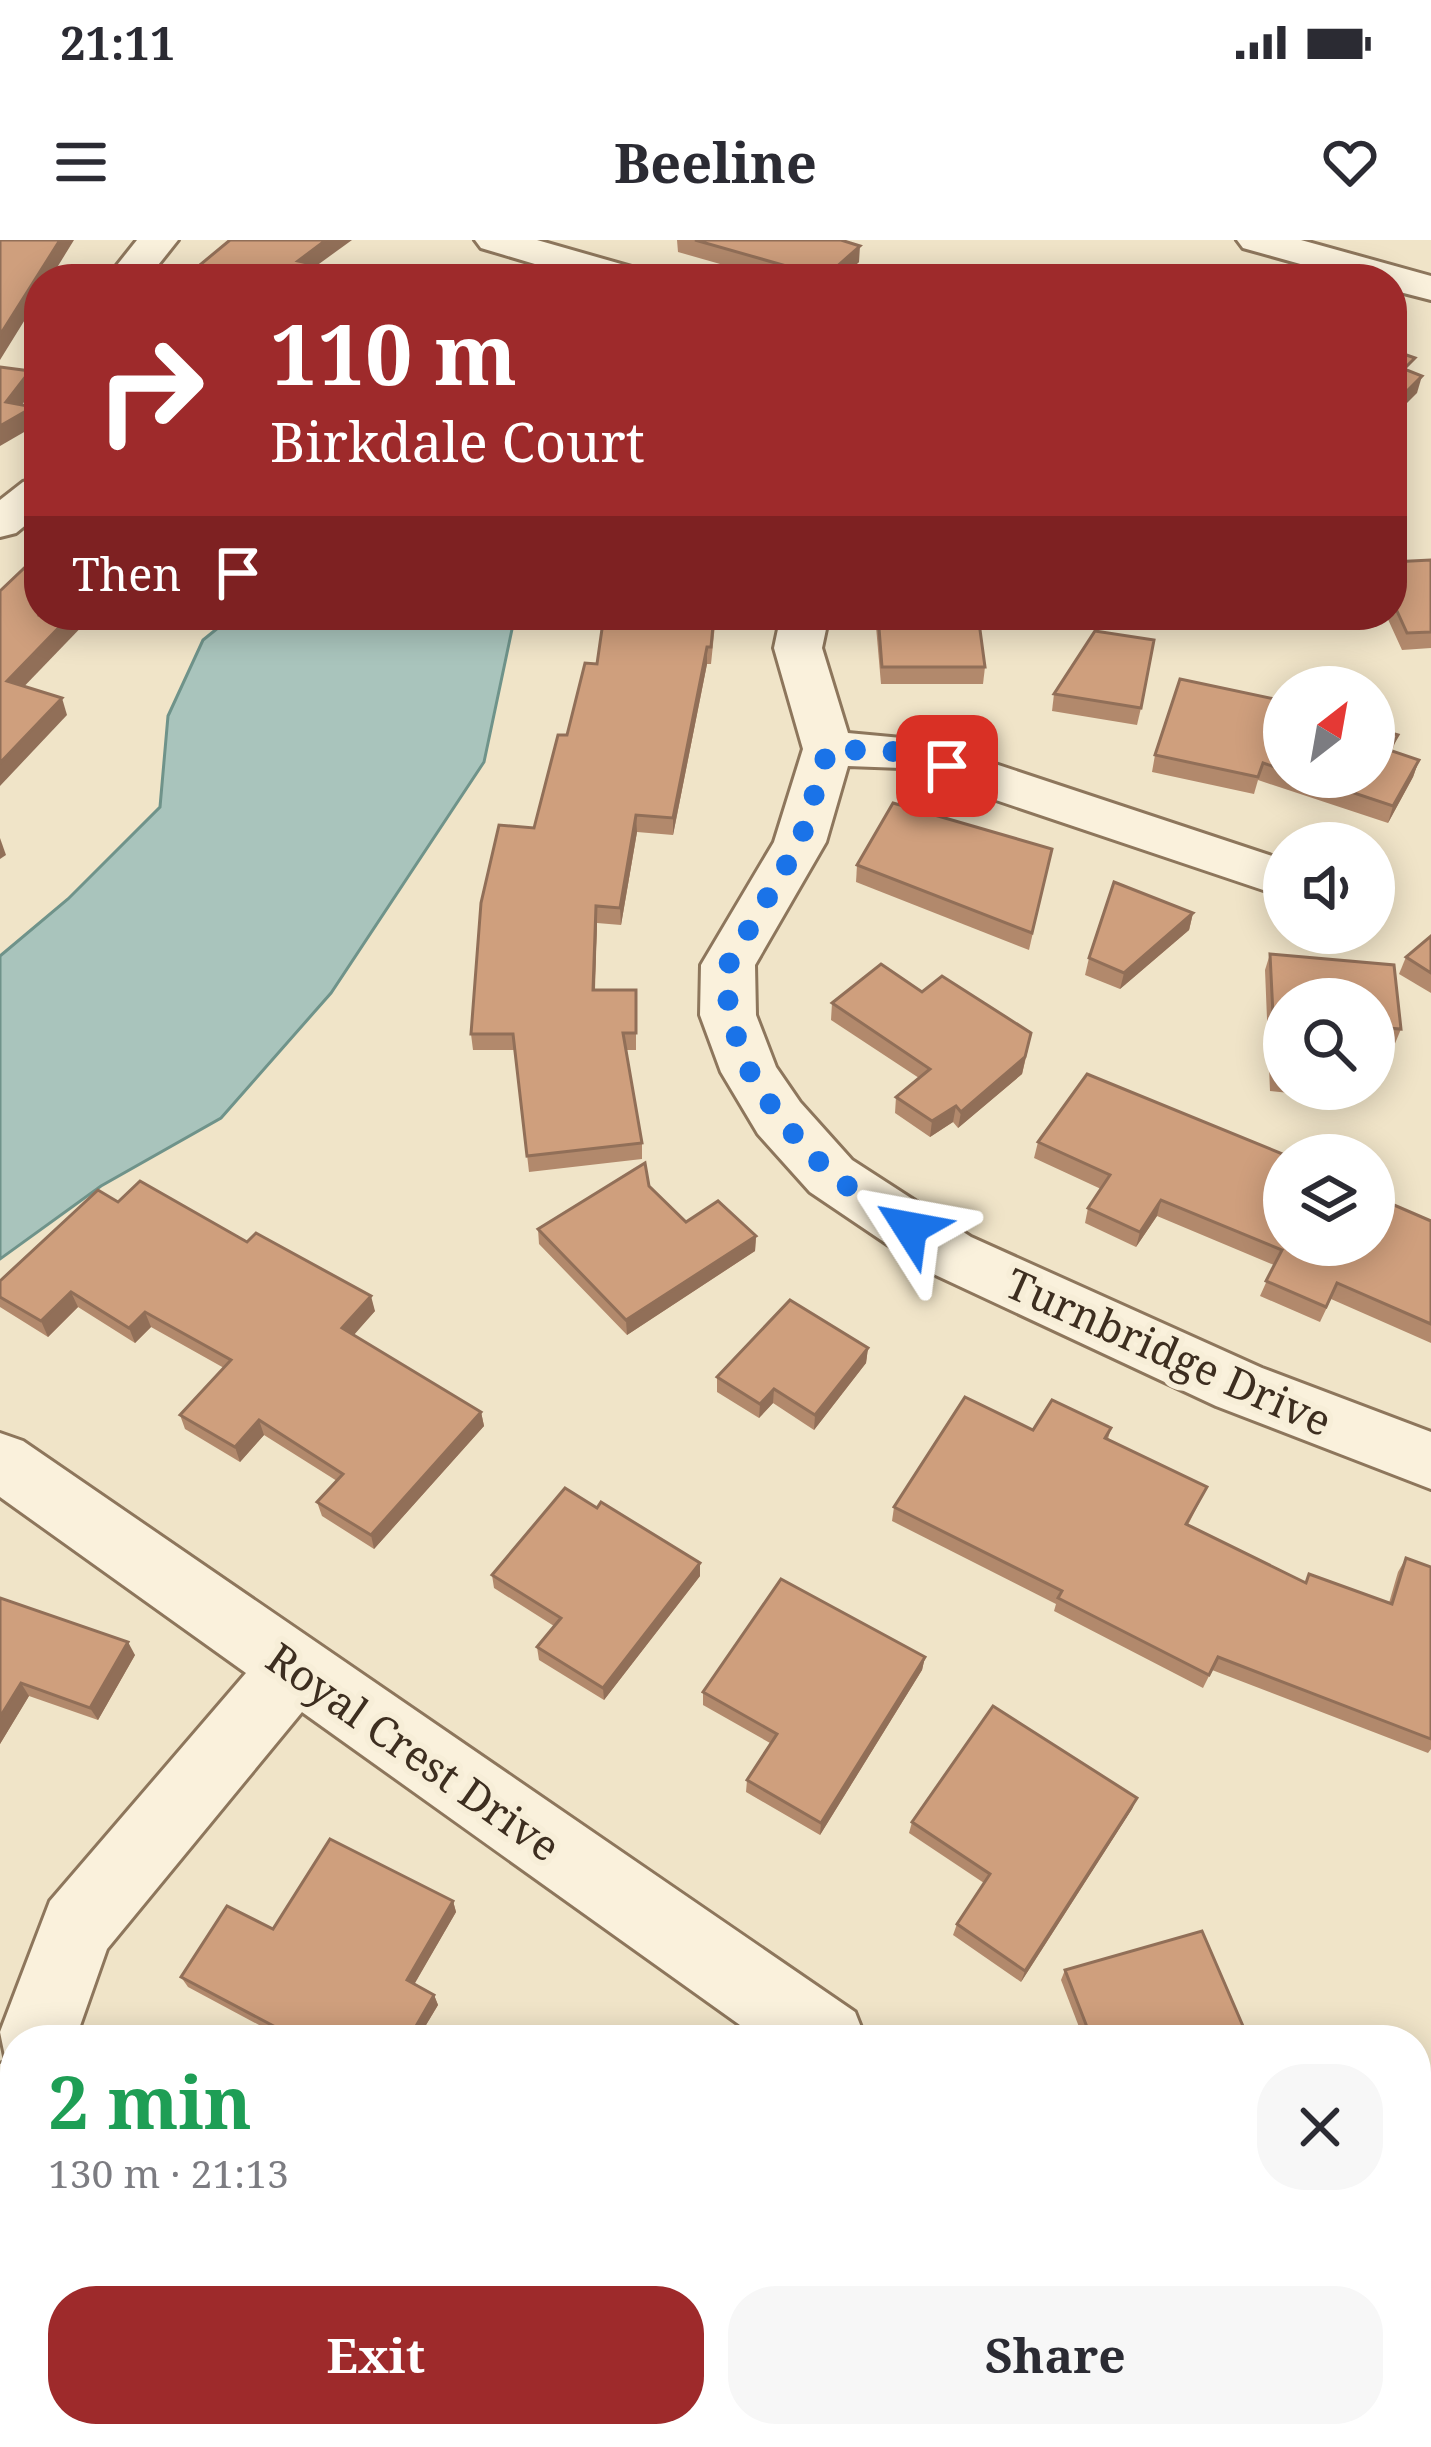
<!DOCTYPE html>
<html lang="en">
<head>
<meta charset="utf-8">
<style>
	body { margin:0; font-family:"Noto Serif",serif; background:#f7f7f7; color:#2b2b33; height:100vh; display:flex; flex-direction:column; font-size:45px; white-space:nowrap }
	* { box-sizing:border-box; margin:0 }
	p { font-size:39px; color:#7c7c81 }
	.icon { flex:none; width:66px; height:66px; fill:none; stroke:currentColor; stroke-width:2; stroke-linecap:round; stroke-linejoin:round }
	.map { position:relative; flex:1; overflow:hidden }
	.side { position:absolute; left:0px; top:1785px; width:1431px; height:423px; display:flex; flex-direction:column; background:#fff; border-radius:48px 48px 0 0; box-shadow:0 6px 30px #0003 }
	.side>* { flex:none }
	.guide { position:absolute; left:24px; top:24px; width:1383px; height:366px; border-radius:48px; box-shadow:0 6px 30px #0003; background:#9e2a2b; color:#fff; overflow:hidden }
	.needle { width:78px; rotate:31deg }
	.fabs { position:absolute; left:1263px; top:426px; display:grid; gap:24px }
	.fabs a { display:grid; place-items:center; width:132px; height:132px; border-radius:50%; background:#fff; box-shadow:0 6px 30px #0003; font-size:60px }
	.pin { position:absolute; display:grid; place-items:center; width:102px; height:102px; color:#fff; margin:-51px; border-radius:24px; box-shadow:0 6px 18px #0006 }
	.me { position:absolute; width:132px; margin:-66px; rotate:304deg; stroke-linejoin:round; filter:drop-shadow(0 0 9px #0008) }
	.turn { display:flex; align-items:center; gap:42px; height:252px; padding:0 48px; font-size:54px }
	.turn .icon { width:156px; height:156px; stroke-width:2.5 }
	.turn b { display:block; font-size:84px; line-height:102px }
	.then { display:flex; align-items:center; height:114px; padding:0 48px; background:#0003; gap:24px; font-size:45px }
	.round { display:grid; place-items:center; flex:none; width:126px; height:126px; border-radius:48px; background:#f7f7f7 }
	.summary { display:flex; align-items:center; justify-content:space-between; height:204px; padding:0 48px }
	h1 { font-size:72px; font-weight:700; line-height:90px; color:#1e9e55 }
	.action { display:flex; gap:24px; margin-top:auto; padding:24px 48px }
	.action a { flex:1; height:138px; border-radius:48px; background:#9e2a2b; color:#fff; font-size:48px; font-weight:700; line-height:138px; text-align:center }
	.action a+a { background:#f7f7f7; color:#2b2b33 }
	.status { display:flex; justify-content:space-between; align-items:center; height:84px; padding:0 60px; background:#fff; direction:ltr }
	.status svg { height:33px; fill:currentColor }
	header { display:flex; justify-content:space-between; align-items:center; height:156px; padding:0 48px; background:#fff; font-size:54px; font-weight:700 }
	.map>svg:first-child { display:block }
	.water { fill:#a9c4bc; stroke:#6f938a; stroke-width:3 }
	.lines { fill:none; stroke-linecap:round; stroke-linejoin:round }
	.minor-casing { stroke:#8d765c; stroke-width:6 }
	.minor { fill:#faf1dc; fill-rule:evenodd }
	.wall { fill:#b2896c }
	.shaded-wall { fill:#916f58 }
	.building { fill:#cf9f7d; stroke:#916f58; stroke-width:3 }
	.route { stroke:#1a73e8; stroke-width:21; stroke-dasharray:0 37.8 }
	.labels { text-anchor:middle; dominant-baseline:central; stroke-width:12; stroke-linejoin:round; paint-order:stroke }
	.street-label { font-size:42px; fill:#3d2e20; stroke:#f7eed8 }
</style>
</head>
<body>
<div class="status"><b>21:11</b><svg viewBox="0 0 49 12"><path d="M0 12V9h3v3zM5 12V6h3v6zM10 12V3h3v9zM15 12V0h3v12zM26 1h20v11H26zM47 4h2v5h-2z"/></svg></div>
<header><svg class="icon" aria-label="menu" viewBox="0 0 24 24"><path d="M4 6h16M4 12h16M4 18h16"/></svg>Beeline<svg class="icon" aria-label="heart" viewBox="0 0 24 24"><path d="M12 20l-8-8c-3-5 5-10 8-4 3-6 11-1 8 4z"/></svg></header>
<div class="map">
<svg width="1431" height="2207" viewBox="0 0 1431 2207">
	<rect width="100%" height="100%" fill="#f0e4c8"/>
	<g class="water">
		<polygon points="234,375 515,375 484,522 331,753 221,878 101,946 0,1019 0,716 68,659 160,567 168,476 203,400"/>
		<polygon points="1431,1927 1431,2207 1386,2207 1386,2193 1416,2193 1416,1962"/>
	</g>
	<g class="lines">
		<g class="minor-casing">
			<g id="minor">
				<polygon points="137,0 178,0 147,39 106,39"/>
				<polygon points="475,0 537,0 642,30 648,39 585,39 481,8"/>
				<polygon points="1237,0 1301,0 1431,36 1431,60 1392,50 1392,39 1354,39 1243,8"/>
				<polygon points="39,238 39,274 16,293 0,297 0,260 23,242"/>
				<polygon points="781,375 829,375 822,408 848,493 923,500 1284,620 1284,657 901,528 848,526 826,602 755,725 756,775 776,827 800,862 852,920 971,997 1262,1128 1431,1192 1431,1249 1216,1166 927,1031 810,952 758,894 721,832 700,775 701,725 774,602 803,509 774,408"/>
				<polygon points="0,1193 23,1201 855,1772 866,1800 761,1800 302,1472 107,1709 75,1800 15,1800 15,1932 0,1938 0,1824 6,1821 0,1792 50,1661 246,1433 0,1257"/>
				<polygon points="831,2193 917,2193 915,2207 829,2207"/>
			</g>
		</g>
		<use href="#minor" class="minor"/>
	</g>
	<g class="wall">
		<polygon points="677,0 841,0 859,22 840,39 773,39 678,12"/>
		<polygon points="1431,320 1431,408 1402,410 1386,375 1392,375 1392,322"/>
		<polygon points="716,375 711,424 707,424 673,595 637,592 621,685 597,683 595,750 636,750 636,810 626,810 642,903 642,919 529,932 515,810 473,810 471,794 534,588 567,495 597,424"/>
		<polygon points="875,375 978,375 985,427 983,444 881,444"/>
		<polygon points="1054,454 1141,468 1137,485 1052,471"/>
		<polygon points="1284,461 1284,537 1374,537 1398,495 1392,511 1419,520 1413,537 1388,583 1258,540 1254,554 1152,532 1155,515"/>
		<polygon points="1052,609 1029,710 856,642 857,625"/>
		<polygon points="1193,673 1189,690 1120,749 1085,735 1089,718"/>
		<polygon points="1431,696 1431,753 1399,734 1406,717"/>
		<polygon points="1270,714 1394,725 1401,789 1394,806 1374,804 1374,759 1284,759 1284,849 1341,849 1338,858 1270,851 1265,730"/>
		<polygon points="922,752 1028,809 1022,834 958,888 953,882 930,897 895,873 896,857 919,838 831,780 832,763"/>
		<polygon points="1038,902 1380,959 1431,981 1431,1103 1331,1059 1320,1082 1260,1056 1274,1025 1157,976 1136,1007 1085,983 1088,968 1101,949 1034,918"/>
		<polygon points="649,946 686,982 756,996 755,1011 627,1095 539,1004 538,989"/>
		<polygon points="118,962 247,1002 375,1071 353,1095 481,1172 484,1186 374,1309 322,1276 317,1262 337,1241 264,1195 240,1222 185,1189 180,1175 224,1128 151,1087 135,1103 78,1067 48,1097 0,1067 0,1041"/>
		<polygon points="868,1108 866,1123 814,1190 773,1163 759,1178 717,1152 717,1137"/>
		<polygon points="1111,1188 1108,1199 1207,1247 1188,1285 1305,1343 1309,1334 1389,1363 1398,1332 1406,1318 1431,1327 1431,1509 1428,1513 1212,1430 1203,1448 1054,1371 1056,1364 892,1281 894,1267 1033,1190"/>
		<polygon points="492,1335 700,1336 604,1460 539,1420 537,1407 554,1386 494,1348"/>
		<polygon points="0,1358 135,1415 98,1480 29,1456 0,1504"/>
		<polygon points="925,1417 922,1430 820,1595 746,1552 747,1540 770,1503 703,1465 703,1452"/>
		<polygon points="1137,1558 1132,1569 1021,1742 953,1695 957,1684 984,1643 909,1593 912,1582"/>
		<polygon points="453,1661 456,1672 414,1744 434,1755 438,1765 417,1800 287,1800 188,1747 181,1737 273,1689"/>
		<polygon points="1065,1730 1249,1800 1084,1800 1061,1740"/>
		<polygon points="1077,2193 1304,2193 1305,2207 1077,2207"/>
	</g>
	<g class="shaded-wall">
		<polygon points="60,0 74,0 50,39 39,39 39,57 0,120 0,95"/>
		<polygon points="326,0 352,0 301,37 298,21"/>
		<polygon points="860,6 859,22 840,39 825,39"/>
		<polygon points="321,26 323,39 307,39"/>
		<polygon points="30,131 35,148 11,179 6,162"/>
		<polygon points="1422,136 1417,153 1392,178 1392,166"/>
		<polygon points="33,167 38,184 0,206 0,186"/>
		<polygon points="71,375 93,375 13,458 7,441"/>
		<polygon points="707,407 707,424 673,595 673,578"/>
		<polygon points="62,458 67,475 0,546 0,523"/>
		<polygon points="1419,520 1413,537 1388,583 1393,566"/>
		<polygon points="636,575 637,592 621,685 620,668"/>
		<polygon points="0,598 6,615 0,619"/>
		<polygon points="596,666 597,683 594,767 593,750"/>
		<polygon points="1193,673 1189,690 1120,749 1124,733"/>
		<polygon points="1031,793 1022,834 958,888 961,872"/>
		<polygon points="956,866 953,882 930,897 932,881"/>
		<polygon points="1161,960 1157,976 1136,1007 1140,992"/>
		<polygon points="756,996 755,1011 627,1095 626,1080"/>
		<polygon points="71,1052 78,1067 48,1097 41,1081"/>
		<polygon points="371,1056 375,1071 346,1104 342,1088"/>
		<polygon points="145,1072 151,1087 135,1103 129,1088"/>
		<polygon points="868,1108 866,1123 814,1190 815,1175"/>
		<polygon points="774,1149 773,1163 759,1178 760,1164"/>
		<polygon points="481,1172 484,1186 374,1309 371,1295"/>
		<polygon points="259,1180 264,1195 240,1222 235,1207"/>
		<polygon points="700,1323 700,1336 604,1460 603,1448"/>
		<polygon points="128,1402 135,1415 98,1480 90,1468"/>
		<polygon points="925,1417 922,1430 820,1595 821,1583"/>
		<polygon points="21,1443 29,1456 0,1504 0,1477"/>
		<polygon points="1137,1558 1132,1569 1021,1742 1025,1731"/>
		<polygon points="453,1661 456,1672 411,1750 407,1740"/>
		<polygon points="434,1755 438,1765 417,1800 408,1800"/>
	</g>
	<g class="building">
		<polygon points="0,0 60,0 0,95"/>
		<polygon points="230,0 326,0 298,21 321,26 307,39 183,39"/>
		<polygon points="695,0 841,0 860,6 825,37"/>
		<polygon points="907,27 946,39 895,39"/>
		<polygon points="1392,110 1415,118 1404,129 1422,136 1392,166"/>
		<polygon points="0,127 30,131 6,162 33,167 0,186"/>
		<polygon points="39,314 39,375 71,375 7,441 62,458 0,523 0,351"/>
		<polygon points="1431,320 1431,392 1407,393 1392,360 1392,322"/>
		<polygon points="604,375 714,375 711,407 707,407 673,578 636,575 620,668 596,666 593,750 636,750 636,793 623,793 642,903 527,916 513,794 471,794 481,663 499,585 534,588 558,495 567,495 585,423 597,424"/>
		<polygon points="878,375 978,375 985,427 882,427"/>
		<polygon points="1095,391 1154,400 1141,468 1054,454"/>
		<polygon points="1180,439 1284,461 1284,530 1263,523 1258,537 1155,515"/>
		<polygon points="1374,488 1398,495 1389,510 1419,520 1393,566 1306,537 1374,537"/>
		<polygon points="893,563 1052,609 1032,693 857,625"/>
		<polygon points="1114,642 1193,673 1124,733 1089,718"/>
		<polygon points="1431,696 1431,733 1406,717"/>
		<polygon points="1270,714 1394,725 1401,789 1374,787 1374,759 1284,759 1284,836 1276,835"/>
		<polygon points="881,724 922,752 942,736 1031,793 1025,817 961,872 956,866 932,881 896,857 930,829 832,763"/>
		<polygon points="1087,834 1285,915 1284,1005 1374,1005 1374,951 1382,955 1380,959 1431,981 1431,1084 1337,1043 1326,1067 1266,1041 1282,1010 1161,960 1140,992 1088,968 1110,935 1038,902"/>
		<polygon points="645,923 649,946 686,982 718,961 756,996 626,1080 538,989"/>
		<polygon points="140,941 247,1002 256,993 371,1056 342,1088 481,1172 371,1295 317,1262 343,1234 259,1180 235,1207 180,1175 231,1120 145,1072 129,1088 71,1052 41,1081 0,1057 0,1041 98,950 118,962"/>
		<polygon points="790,1060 868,1108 815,1175 774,1149 760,1164 717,1137"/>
		<polygon points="965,1157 1033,1190 1052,1160 1111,1188 1105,1198 1207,1247 1186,1284 1306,1343 1309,1334 1392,1364 1406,1318 1431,1327 1431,1499 1218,1417 1209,1435 1058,1358 1062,1351 894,1267"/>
		<polygon points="565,1248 597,1268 601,1262 700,1323 603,1448 537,1407 561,1378 492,1335"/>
		<polygon points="781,1339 925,1417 821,1583 747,1540 777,1494 703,1452"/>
		<polygon points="0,1358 128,1402 90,1468 21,1443 0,1477"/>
		<polygon points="993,1466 1137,1558 1025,1731 957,1684 990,1634 912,1582"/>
		<polygon points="330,1599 453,1661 407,1740 434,1755 408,1800 377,1800 365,1794 361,1800 300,1800 181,1737 227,1666 273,1689"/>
		<polygon points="1202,1691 1249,1800 1092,1800 1065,1730"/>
		<polygon points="108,2193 297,2193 347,2204 346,2207 103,2207"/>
		<polygon points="469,2193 650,2193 646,2207 465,2207"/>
		<polygon points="1083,2193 1304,2193 1305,2207 1082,2207"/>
	</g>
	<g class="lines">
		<polyline class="route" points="910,988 831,935 779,878 750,832 728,775 728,725 800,602 828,509 905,512 947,526"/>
	</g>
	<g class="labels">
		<g class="street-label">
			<text transform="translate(1169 1111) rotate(24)">Turnbridge Drive</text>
			<text transform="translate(414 1511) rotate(35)">Royal Crest Drive</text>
		</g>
	</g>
</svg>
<div class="fabs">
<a><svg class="needle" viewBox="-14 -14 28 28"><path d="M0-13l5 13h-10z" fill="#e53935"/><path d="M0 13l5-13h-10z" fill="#7c7c81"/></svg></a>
<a><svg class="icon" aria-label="sound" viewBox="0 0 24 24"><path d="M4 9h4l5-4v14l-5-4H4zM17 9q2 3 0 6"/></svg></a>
<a><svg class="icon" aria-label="search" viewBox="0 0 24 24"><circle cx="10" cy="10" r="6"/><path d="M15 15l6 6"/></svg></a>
<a><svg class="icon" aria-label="layers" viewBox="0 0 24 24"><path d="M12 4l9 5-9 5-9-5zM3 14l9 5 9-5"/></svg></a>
</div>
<div class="pin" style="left:947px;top:526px;background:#d93025"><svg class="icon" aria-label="arrive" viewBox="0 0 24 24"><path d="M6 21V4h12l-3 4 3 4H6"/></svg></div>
<svg class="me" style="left:910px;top:988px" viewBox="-20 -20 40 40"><path d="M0-17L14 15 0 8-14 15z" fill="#1a73e8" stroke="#fff" stroke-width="4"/></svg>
<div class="guide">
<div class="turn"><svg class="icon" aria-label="right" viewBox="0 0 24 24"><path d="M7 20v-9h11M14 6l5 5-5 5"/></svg><div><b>110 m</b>Birkdale Court</div></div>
<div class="then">Then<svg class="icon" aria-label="arrive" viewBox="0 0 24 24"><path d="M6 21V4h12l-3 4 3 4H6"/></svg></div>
</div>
<section class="side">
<div class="summary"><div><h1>2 min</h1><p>130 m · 21:13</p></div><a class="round"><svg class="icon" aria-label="close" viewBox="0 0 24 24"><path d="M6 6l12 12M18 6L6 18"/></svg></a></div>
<div class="action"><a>Exit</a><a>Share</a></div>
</section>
</div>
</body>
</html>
